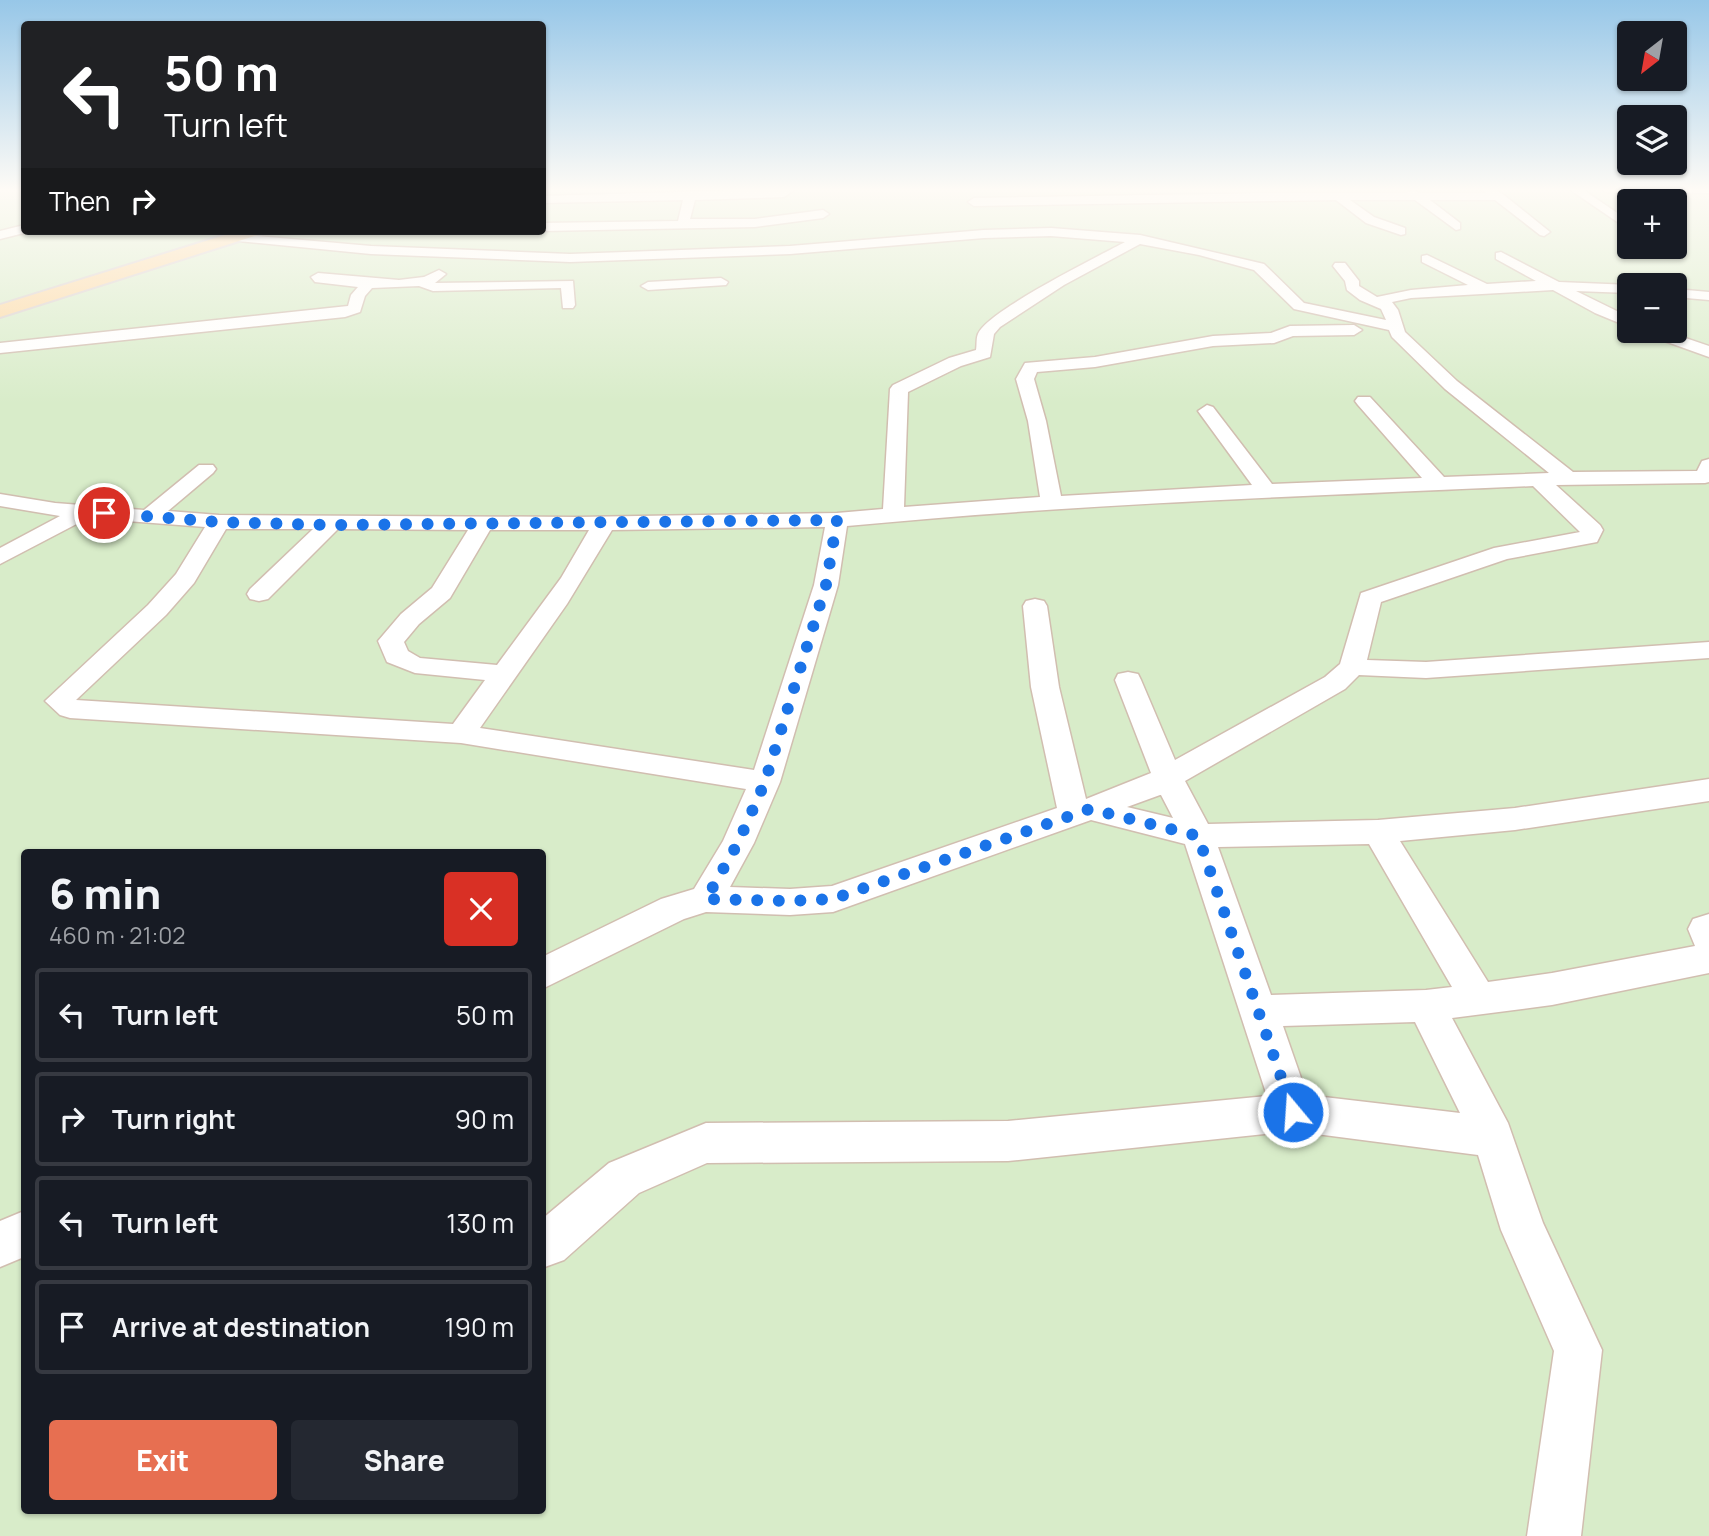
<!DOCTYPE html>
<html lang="en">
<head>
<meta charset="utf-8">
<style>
	body { margin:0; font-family:Manrope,sans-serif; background:#242831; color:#f1f3f6; height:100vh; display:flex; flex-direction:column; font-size:26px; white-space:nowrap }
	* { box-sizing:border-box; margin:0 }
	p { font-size:23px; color:#9ea1a6 }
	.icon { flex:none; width:38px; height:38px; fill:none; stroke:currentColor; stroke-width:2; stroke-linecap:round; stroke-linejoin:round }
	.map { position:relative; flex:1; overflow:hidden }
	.details { position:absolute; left:21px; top:849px; width:525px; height:665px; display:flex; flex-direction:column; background:#171b24; border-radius:7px; box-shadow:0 2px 5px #0004 }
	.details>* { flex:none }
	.banner { position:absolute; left:21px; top:21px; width:525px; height:214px; border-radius:7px; box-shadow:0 2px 5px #0004; background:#202124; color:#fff; overflow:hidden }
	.needle { width:46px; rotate:211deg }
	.tools { position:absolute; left:1617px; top:21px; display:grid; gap:14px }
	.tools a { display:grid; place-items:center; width:70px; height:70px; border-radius:7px; background:#171b24; box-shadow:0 2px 5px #0004; font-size:35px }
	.pin { position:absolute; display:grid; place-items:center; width:60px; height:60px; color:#fff; margin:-30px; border:4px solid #fff; border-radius:50%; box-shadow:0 2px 7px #0007 }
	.me { position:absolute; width:77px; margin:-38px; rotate:342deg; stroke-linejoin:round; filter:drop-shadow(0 0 5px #0008) }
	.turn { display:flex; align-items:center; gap:24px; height:147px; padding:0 28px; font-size:32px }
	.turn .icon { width:91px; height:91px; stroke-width:2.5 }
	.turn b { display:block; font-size:49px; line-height:60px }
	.then { display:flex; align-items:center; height:66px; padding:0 28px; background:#0003; gap:14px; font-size:26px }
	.round { display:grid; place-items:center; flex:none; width:74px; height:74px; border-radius:7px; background:#242831 }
	.summary { display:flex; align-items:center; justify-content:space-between; height:119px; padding:0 28px }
	h1 { font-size:42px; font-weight:800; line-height:52px }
	.button { display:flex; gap:14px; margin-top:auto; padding:14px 28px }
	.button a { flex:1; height:80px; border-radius:7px; background:#e76f51; color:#fff; font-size:28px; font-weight:800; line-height:80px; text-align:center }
	.button a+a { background:#242831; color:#f1f3f6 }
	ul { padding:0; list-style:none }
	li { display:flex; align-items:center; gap:21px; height:94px; margin:0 14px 10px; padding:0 14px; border:4px solid #363941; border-radius:7px }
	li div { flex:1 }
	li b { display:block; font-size:26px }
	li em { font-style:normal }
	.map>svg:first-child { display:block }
	.green { fill:#d8ecc9; fill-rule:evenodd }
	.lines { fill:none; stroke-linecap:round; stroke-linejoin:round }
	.minor-casing { stroke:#d1beb0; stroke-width:3 }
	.primary-casing { stroke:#dad1cd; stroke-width:4 }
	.minor { fill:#fff; fill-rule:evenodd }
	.primary { fill:#fbd9a5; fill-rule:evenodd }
	.route { stroke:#1a73e8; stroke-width:12; stroke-dasharray:0 21.6 }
</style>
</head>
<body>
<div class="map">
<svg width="1709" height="1536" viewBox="0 0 1709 1536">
	<rect width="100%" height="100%" fill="#fdf6ec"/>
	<path class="green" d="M 0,189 L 24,189 L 24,231 L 542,231 L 543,189 L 1709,189 L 1709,1536 L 0,1536 ZM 1629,201 L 1675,201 L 1675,247 L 1629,247 ZM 1629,285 L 1675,285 L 1675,331 L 1629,331 ZM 24,852 L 542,852 L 542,1510 L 24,1510 Z"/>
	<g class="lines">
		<g class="minor-casing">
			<g id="minor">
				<polygon points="783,189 795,189 784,197 695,200 690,219 755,219 823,210 829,214 823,218 755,227 542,231 542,223 678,221 683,200 542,203 542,196"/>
				<polygon points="1481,189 1494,189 1504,195 1550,232 1544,236 1540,235 1495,200 1430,200 1460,223 1460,229 1456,230 1415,200 1350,200 1374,217 1405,228 1405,234 1401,235 1366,223 1336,200 974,206 968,202 974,198 1276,193 1407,193 1413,190 1420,193 1486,193"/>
				<polygon points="1569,189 1582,189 1629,221 1629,230"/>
				<polygon points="1601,189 1709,189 1709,193 1607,192"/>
				<polygon points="24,225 24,231 28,232 0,239 0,231"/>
				<path d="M 1051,228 L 1140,235 L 1264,264 L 1304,303 L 1386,320 L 1381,309 L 1360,300 L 1347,290 L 1345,281 L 1333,266 L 1335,263 L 1345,263 L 1359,281 L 1359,286 L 1377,297 L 1411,290 L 1468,285 L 1422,262 L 1422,256 L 1427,255 L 1487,284 L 1536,281 L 1496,259 L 1496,253 L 1501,252 L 1559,282 L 1631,285 L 1629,293 L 1576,291 L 1629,317 L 1629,327 L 1595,313 L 1553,290 L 1411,298 L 1392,302 L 1398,310 L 1405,332 L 1457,381 L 1573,472 L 1697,471 L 1702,461 L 1709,459 L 1709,482 L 1705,483 L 1556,485 L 1600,525 L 1603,530 L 1597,542 L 1507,559 L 1381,602 L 1367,660 L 1426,662 L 1709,642 L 1709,658 L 1426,678 L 1359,675 L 1345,689 L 1185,781 L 1208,824 L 1378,820 L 1515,808 L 1709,779 L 1709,801 L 1515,830 L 1400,841 L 1488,982 L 1552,973 L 1695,946 L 1688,929 L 1693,919 L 1709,914 L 1709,973 L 1552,1005 L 1452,1018 L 1508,1123 L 1543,1223 L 1602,1350 L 1581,1536 L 1527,1536 L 1554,1351 L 1501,1230 L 1478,1155 L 1293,1131 L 1008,1161 L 707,1163 L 639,1193 L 564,1260 L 542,1268 L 542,1219 L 609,1163 L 706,1123 L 1008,1121 L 1267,1096 L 1185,844 L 1091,820 L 833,912 L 790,915 L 706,912 L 684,919 L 542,989 L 542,957 L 661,899 L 694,889 L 723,841 L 746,789 L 461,743 L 70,718 L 60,715 L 45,701 L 148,605 L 176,574 L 205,527 L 88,518 L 0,564 L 0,548 L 60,516 L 0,506 L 0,494 L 55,503 L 144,510 L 199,465 L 213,465 L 216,469 L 213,473 L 168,511 L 219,515 L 577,517 L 837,513 L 883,509 L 890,389 L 893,385 L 949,358 L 976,350 C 977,345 976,338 978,334 C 987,311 1099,256 1125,242 L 1051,236 L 984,238 L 790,254 L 570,262 L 371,254 L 238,241 L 232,237 L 233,234 L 371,246 L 570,254 L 790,246 L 984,230 ZM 1140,244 L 1199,255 L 1254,270 L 1294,309 L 1389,330 L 1392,337 L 1445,389 L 1549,473 L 1444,477 L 1370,397 L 1358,397 L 1355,401 L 1358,405 L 1422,478 L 1272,484 L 1213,407 L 1207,405 L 1198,411 L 1252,485 L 1061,496 L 1046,421 L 1034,379 L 1037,372 L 1095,367 L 1213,346 L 1274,343 L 1293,336 L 1354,335 L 1362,330 L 1354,325 L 1290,326 L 1271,333 L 1213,336 L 1095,357 L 1025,363 L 1016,379 L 1028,421 L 1040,497 L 904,507 L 908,392 L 961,366 L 990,357 L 994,334 L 1000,327 L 1064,285 ZM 1533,486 L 1580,532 L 1494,548 L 1361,593 L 1340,664 L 1325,677 L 1175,760 L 1141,680 L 1138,674 L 1128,672 L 1118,674 L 1115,680 L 1151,773 L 1086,799 L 1059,687 L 1047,606 L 1044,601 L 1035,599 L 1026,601 L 1023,606 L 1031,687 L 1057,808 L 832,886 L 790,889 L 730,887 L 754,843 L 780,782 L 838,585 L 847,526 C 1075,504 1304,496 1533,486 ZM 825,527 L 814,585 L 754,770 L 480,728 L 567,604 L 612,530 ZM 226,529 L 313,529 L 250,589 L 247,594 L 250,599 L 259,601 L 268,599 L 338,529 L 468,530 L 432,588 L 401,614 L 378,641 L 387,662 L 415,673 L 485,680 L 453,724 L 76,700 L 166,615 L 194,583 ZM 490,530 L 589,530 L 561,578 L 497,665 L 420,658 L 408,651 L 404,642 L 419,624 L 450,598 ZM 1161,795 L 1173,818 L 1127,807 L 1160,795 ZM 1369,844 L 1452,987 L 1426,990 L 1271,995 L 1218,847 ZM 1415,1022 L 1460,1113 L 1307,1095 L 1283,1026 Z"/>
				<polygon points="439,270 446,274 435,283 573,281 575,305 573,308 563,308 561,288 433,291 419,286 372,288 365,296 360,312 345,317 0,353 0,343 348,306 351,295 358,287 315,282 311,277 318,273 399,280 424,277"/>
				<polygon points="721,278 728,282 726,285 648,290 641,286 648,282"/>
				<polygon points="1675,289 1709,292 1709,300 1675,297"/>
				<polygon points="1643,331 1665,331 1709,346 1709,357 1645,334"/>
				<polygon points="24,1211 24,1257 0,1267 0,1221"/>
			</g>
		</g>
		<g class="primary-casing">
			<polygon id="primary" points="238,231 263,231 261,234 0,317 0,305"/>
		</g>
		<use href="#minor" class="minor"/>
		<use href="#primary" class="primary"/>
	</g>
	<linearGradient id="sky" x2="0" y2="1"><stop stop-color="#97c7e8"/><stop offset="0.47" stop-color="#fefbf6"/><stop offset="1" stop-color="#fefbf6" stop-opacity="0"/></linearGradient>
	<rect width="1709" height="404" fill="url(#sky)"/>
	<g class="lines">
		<polyline class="route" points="104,513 219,522 330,525 837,520 826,585 765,782 738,843 706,899 790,901 833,899 1090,809 1198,836 1293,1112"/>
	</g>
</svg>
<div class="tools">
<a><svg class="needle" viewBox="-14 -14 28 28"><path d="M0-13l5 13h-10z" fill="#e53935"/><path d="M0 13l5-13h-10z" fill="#9ea1a6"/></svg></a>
<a><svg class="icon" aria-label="layers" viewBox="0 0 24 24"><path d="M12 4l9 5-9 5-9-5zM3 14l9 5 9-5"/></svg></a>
<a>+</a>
<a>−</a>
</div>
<div class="pin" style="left:104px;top:513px;background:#d93025"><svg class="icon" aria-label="arrive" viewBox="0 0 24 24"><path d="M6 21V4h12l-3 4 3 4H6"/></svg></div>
<svg class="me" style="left:1293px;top:1112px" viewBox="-20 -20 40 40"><circle r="17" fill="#1a73e8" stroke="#fff" stroke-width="3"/><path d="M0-11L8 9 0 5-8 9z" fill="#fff"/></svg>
<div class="banner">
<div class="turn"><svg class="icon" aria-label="left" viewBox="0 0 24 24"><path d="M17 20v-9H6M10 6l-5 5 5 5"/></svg><div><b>50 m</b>Turn left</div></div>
<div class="then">Then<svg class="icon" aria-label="right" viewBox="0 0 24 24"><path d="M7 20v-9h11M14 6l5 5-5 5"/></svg></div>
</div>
<section class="details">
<div class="summary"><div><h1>6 min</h1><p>460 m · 21:02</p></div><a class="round" style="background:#d93025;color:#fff"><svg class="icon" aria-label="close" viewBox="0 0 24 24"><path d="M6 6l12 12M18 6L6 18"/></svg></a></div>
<ul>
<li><svg class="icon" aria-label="left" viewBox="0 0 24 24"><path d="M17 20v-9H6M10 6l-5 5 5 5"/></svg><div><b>Turn left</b></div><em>50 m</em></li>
<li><svg class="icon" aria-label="right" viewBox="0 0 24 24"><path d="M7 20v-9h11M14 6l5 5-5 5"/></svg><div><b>Turn right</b></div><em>90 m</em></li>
<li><svg class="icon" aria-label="left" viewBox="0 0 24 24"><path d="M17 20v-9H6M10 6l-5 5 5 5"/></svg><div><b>Turn left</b></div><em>130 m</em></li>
<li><svg class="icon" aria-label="arrive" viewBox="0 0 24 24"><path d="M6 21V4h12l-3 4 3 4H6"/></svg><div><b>Arrive at destination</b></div><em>190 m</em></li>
</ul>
<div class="button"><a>Exit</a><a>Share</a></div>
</section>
</div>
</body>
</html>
